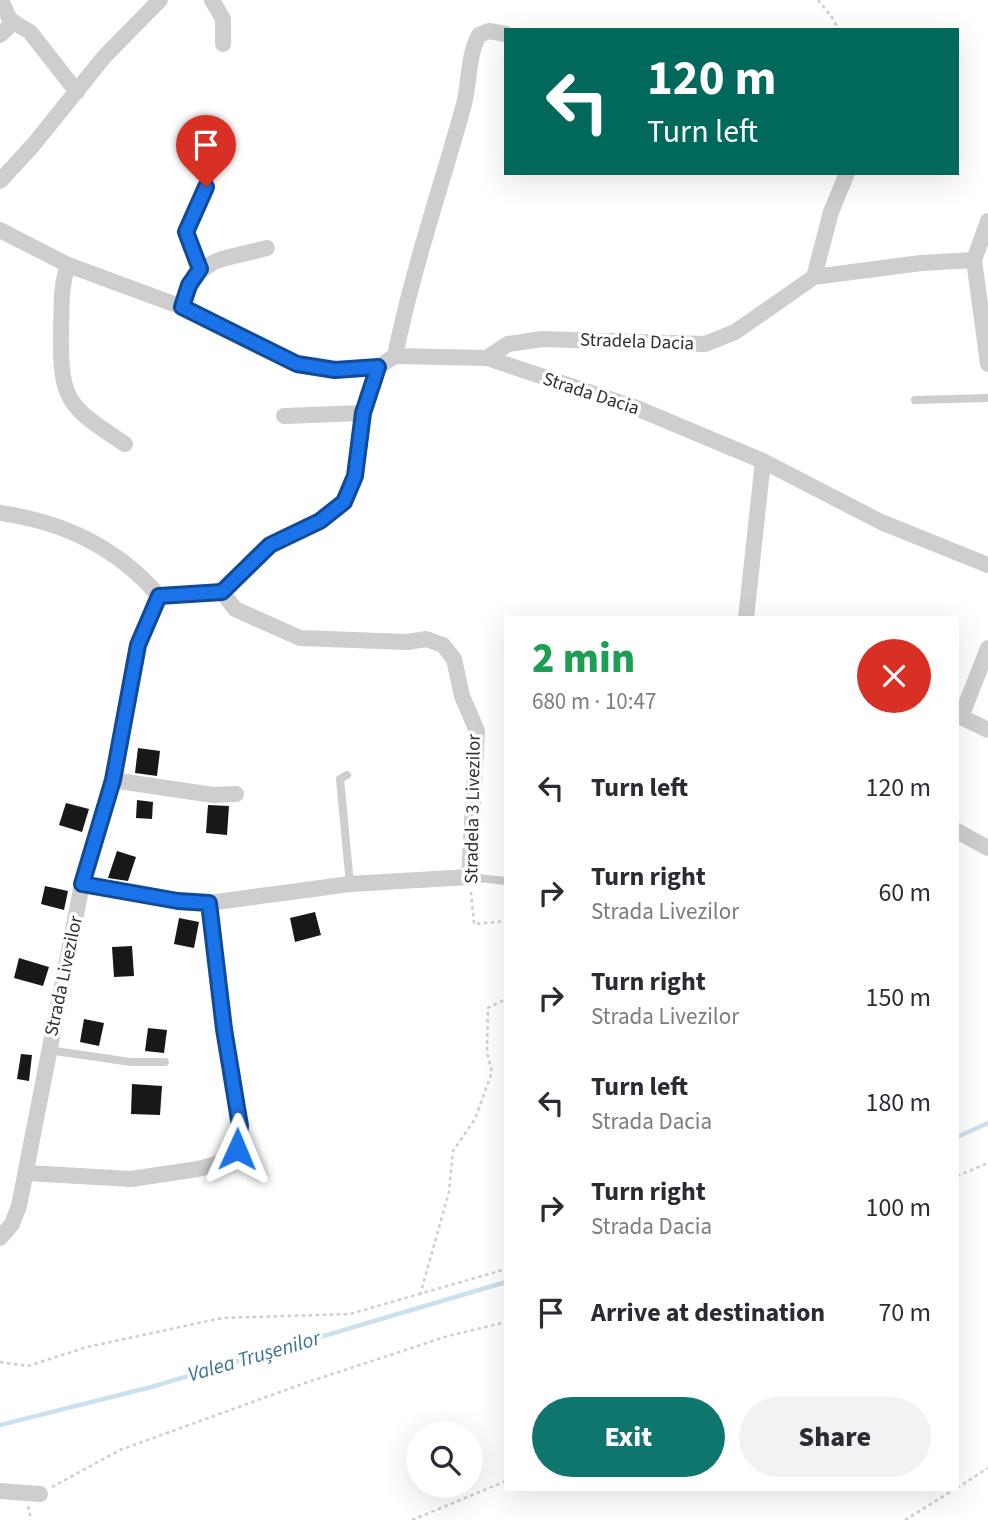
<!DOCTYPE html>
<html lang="en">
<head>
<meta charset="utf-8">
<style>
	body { margin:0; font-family:"Source Sans 3",sans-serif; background:#f2f2f3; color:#2b2b33; height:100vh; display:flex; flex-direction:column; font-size:26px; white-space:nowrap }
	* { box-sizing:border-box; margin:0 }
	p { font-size:23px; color:#7c7c81 }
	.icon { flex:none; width:38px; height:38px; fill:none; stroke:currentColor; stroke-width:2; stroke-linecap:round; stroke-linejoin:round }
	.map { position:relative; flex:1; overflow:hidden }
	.sheet { position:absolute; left:504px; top:616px; width:455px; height:875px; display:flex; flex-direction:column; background:#fff; border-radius:0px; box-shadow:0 7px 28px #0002 }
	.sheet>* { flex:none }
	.banner { position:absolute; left:504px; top:28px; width:455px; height:147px; border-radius:0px; box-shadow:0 7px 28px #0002; background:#00695c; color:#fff; overflow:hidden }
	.tools { position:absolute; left:406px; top:1421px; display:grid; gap:14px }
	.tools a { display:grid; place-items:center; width:77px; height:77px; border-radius:50%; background:#fff; box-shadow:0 7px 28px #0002; font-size:35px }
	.pin { position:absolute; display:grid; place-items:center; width:60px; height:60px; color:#fff; margin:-72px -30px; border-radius:50% 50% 50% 0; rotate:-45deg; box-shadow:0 0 7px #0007 }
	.pin .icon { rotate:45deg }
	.me { position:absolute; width:77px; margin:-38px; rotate:1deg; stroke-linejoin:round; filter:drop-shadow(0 0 5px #0008) }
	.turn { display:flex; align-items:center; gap:24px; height:147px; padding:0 28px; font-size:32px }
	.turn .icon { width:91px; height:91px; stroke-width:2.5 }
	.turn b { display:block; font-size:49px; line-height:60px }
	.round { display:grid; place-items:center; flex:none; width:74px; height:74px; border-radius:37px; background:#f2f2f3 }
	.summary { display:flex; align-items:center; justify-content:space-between; height:119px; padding:0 28px }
	h1 { font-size:42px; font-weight:800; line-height:52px; color:#1e9e55 }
	.cta { display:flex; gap:14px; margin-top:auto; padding:14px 28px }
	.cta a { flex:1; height:80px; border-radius:42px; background:#0f766e; color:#fff; font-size:28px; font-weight:800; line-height:80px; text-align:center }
	.cta a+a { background:#f2f2f3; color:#2b2b33 }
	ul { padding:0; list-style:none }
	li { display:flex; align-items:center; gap:21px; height:105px; padding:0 28px }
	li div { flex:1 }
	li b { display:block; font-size:26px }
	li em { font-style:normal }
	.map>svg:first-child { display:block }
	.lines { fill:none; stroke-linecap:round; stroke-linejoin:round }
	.stream { stroke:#cce1ed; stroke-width:4.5 }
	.building { fill:#181818 }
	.path { stroke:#cecece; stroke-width:2.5; stroke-dasharray:3.5 3.5; stroke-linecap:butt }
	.service { stroke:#cecece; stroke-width:8 }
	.minor { stroke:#cecece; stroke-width:16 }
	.route-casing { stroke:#114b97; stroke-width:18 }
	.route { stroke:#1a73e8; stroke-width:12 }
	.labels { text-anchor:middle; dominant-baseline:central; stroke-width:7; stroke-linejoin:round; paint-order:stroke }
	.street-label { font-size:19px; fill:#313131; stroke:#fff }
	.water-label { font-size:21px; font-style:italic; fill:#3d7395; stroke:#fff }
</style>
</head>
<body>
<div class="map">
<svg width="988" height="1520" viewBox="0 0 988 1520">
	<rect width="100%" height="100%" fill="#fff"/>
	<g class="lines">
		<g class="stream">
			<polyline points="957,1137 988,1123"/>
			<polyline points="0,1425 151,1387 506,1282"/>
		</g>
	</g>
	<g class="building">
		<polygon points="138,748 160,751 157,776 135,773"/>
		<polygon points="137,800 153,802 152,819 136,818"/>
		<polygon points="66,803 89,809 82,832 59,825"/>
		<polygon points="208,805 229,806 227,835 206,833"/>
		<polygon points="117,851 136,857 128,881 108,878"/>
		<polygon points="45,886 68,891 64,910 41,904"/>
		<polygon points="315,912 321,935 295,942 290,918"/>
		<polygon points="179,918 199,922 194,948 174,944"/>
		<polygon points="132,946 134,976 114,977 112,947"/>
		<polygon points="19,958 49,967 43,986 14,978"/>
		<polygon points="84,1019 104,1023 99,1046 80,1042"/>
		<polygon points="148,1028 167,1030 164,1053 145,1051"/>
		<polygon points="21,1054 32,1055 29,1081 17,1079"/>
		<polygon points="132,1084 162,1086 160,1115 131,1114"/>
	</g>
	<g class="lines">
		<g class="path">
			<polyline points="818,0 834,20 838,30"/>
			<polyline points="471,892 474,924 506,921"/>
			<polyline points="957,1176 988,1163"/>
			<polyline points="420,1295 449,1192 453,1151 475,1119 492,1072 487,1052 488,1008 506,999"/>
			<polyline points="0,1362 28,1366 87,1347 222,1318 350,1314 506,1269"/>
			<polyline points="52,1487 120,1450 305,1383 448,1336 506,1322"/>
			<polyline points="957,1488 988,1468"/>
			<polyline points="28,1506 31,1520"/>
			<polyline points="412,1520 506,1481"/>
			<polyline points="905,1520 955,1489"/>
		</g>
		<g class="service">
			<polyline points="915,400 988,398"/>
			<polyline points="347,775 340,779 350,884"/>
			<polyline points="469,877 506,881"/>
			<polyline points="48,1050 131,1062 165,1062"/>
		</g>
		<g class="minor">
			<polyline points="1,0 10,20 30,32 77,92"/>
			<polyline points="212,0 223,19 223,44"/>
			<polyline points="0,35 14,22"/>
			<polyline points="0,181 34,144 104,57 160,0"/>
			<polyline points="988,221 974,260 988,364"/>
			<polyline points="0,230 68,265 193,311 297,364 335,370 378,367 395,356 487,358 634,407 763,461 881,522 988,565"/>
			<path d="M 68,265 C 60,287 62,307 61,330 C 60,401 67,406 125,444"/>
			<polyline points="200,269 186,232 206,187"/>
			<polyline points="814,277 831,212 847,173"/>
			<path d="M 182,307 C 199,255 219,261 267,248"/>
			<path d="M 395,356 C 412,272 440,190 463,108 C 470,84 467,57 479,35 L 489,31 L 506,34"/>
			<polyline points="487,358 508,344 542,339 705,344 735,332 814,277 921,263 974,260"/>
			<polyline points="284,416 363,413"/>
			<path d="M 0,513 C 64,522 117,547 159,596"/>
			<polyline points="159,596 222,592 270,545 320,521 344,502 355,476 363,413 378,367"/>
			<polyline points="746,618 763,461"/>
			<polyline points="957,715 988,730"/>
			<polyline points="961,717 988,648"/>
			<polyline points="112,780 213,795 236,794"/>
			<polyline points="957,831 988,848"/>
			<polyline points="82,884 178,901 209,903 350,884 469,877 477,731 462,696 454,659 443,645 426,639 407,642 300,638 235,609 222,592"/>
			<polyline points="27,1173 131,1179 198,1169 234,1159 240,1126 224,1029 209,903"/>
			<polyline points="0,1238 12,1224 19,1206 82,884 112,780 138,645 159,596"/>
			<polyline points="0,1491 40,1494"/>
		</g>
	</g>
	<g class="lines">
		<g class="route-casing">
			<polyline id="route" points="206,187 186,232 200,269 189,285 182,307 297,364 335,370 378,367 363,413 355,476 344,502 320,521 270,545 222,592 159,596 138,645 113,780 82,884 178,901 209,903 224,1029 240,1126 237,1149"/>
		</g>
		<use href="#route" class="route"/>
	</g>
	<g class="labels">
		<g class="street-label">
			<text transform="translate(637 342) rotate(2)">Stradela Dacia</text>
			<text transform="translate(591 394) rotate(18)">Strada Dacia</text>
			<text transform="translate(473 809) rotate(-89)">Stradela 3 Livezilor</text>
			<text transform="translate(64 976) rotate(-78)">Strada Livezilor</text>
		</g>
		<g class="water-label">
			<text transform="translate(254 1356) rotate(-16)">Valea Trușenilor</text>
		</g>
	</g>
</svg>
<div class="tools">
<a><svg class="icon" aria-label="search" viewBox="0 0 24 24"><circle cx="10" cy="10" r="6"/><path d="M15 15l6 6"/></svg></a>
</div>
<div class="pin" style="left:206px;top:187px;background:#d93025"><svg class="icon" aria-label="arrive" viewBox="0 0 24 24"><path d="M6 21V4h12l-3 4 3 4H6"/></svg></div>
<svg class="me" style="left:237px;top:1149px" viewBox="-20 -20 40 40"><path d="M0-17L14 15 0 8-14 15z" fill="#1a73e8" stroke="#fff" stroke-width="4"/></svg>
<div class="banner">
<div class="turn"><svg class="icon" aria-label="left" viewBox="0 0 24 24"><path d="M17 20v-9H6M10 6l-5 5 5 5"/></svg><div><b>120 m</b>Turn left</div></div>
</div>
<section class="sheet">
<div class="summary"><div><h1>2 min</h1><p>680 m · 10:47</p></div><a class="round" style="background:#d93025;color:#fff"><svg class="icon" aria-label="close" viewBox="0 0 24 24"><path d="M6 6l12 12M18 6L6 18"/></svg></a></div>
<ul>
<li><svg class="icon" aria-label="left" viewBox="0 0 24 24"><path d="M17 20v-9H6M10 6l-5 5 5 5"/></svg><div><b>Turn left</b></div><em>120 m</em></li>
<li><svg class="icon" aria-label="right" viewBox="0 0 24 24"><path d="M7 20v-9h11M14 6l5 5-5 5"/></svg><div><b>Turn right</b><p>Strada Livezilor</p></div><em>60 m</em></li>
<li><svg class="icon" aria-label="right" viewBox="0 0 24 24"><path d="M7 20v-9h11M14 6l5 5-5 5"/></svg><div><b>Turn right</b><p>Strada Livezilor</p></div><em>150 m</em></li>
<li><svg class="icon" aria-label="left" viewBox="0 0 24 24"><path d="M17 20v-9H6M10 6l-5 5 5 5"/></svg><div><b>Turn left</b><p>Strada Dacia</p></div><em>180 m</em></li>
<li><svg class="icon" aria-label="right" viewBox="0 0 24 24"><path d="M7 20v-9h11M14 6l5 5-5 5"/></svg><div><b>Turn right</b><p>Strada Dacia</p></div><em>100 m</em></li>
<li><svg class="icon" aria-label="arrive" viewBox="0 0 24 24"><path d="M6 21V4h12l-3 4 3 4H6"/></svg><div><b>Arrive at destination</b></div><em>70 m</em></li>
</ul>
<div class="cta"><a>Exit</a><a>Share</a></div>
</section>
</div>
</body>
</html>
